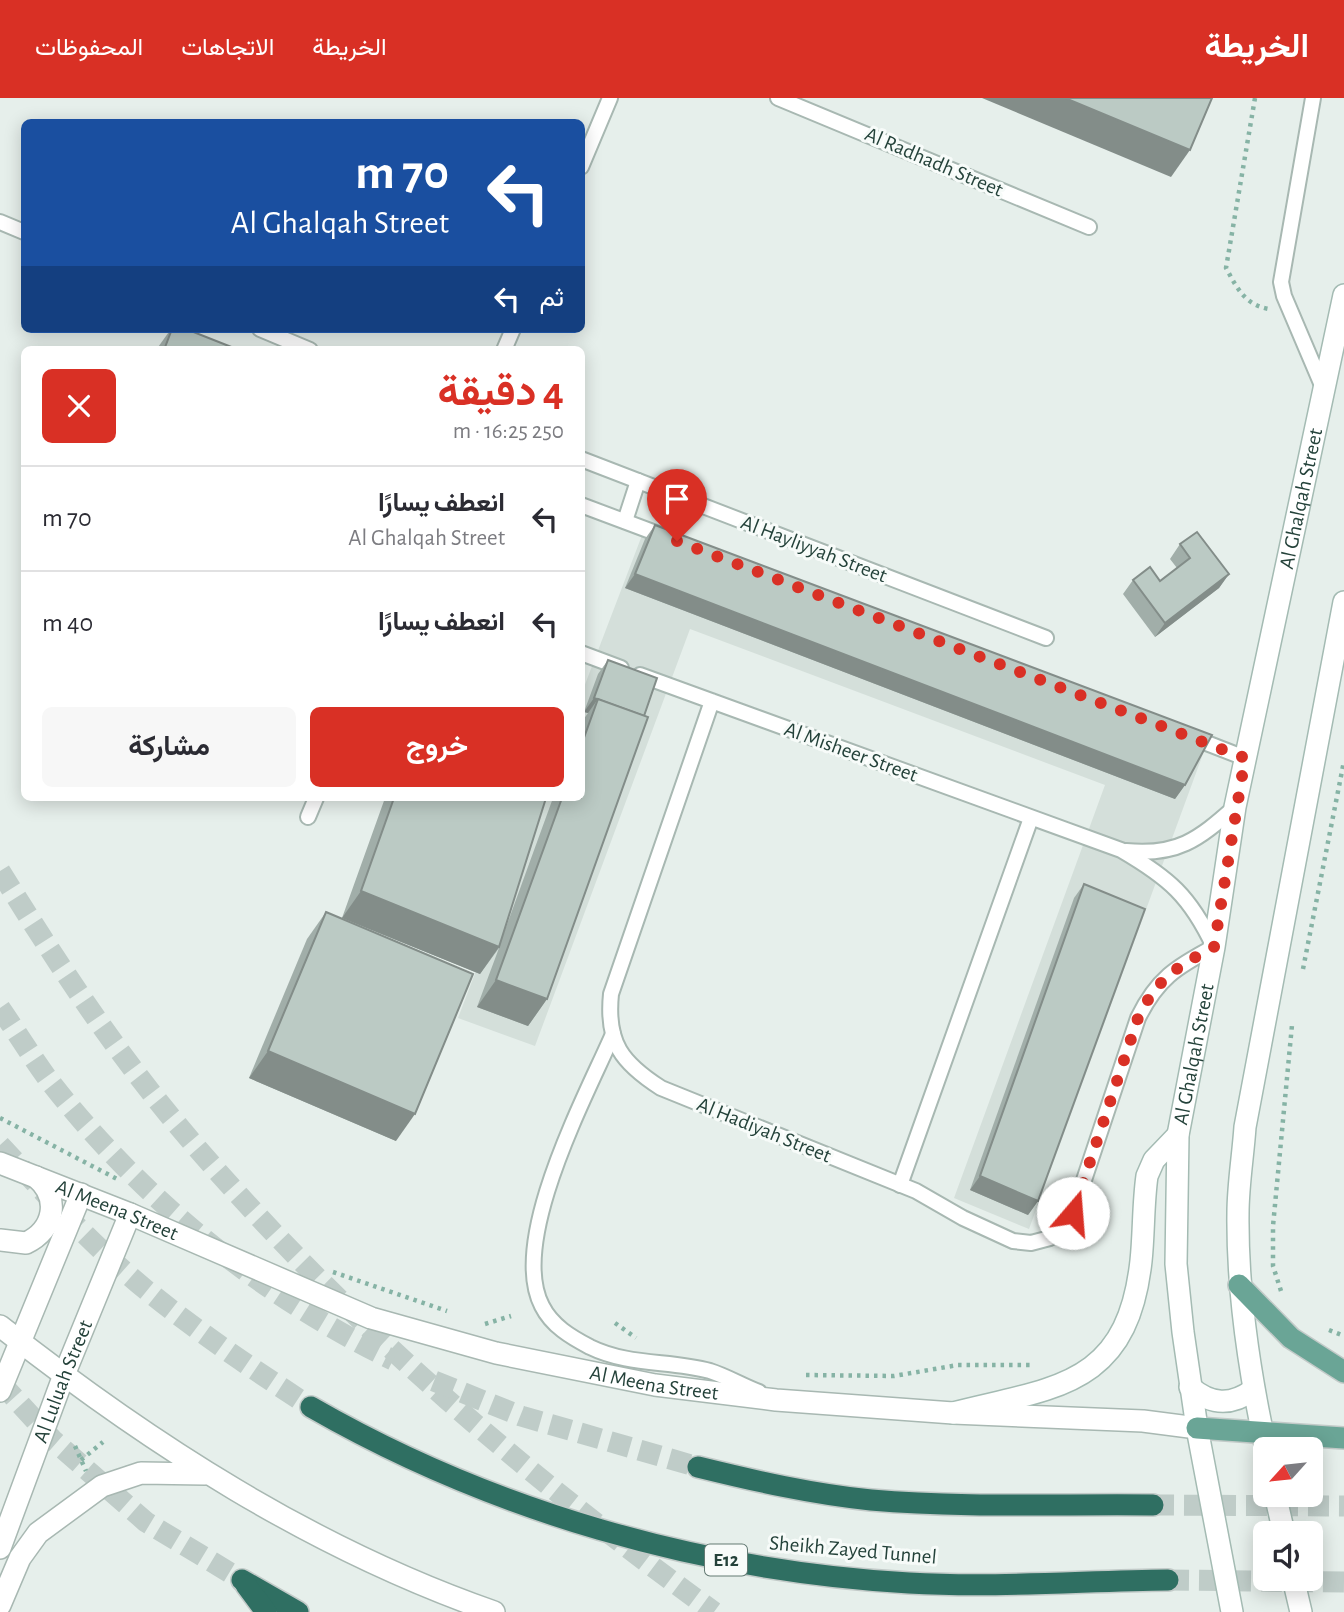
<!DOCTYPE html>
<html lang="ar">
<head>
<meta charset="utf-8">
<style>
	body { margin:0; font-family:"Alegreya Sans",Vazirmatn,sans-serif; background:#f7f7f7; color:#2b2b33; direction:rtl; height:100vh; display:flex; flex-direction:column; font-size:26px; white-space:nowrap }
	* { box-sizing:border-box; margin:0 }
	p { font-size:23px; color:#7c7c81 }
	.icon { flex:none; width:38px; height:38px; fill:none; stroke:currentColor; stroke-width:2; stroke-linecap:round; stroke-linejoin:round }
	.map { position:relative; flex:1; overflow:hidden; direction:ltr }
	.panel { position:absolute; left:21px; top:248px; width:564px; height:455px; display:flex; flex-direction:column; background:#fff; border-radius:10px; box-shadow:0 4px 18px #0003; direction:rtl }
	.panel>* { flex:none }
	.hud { position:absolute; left:21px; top:21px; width:564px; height:214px; border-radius:10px; box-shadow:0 4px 18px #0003; direction:rtl; background:#1a4fa0; color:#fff; overflow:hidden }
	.needle { width:46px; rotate:243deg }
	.fabs { position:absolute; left:1253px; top:1339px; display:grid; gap:14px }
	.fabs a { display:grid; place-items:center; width:70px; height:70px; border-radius:10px; background:#fff; box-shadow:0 4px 18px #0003; font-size:35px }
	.pin { position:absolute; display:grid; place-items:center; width:60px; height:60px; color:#fff; margin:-72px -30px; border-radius:50% 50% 50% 0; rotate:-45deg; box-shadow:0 0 7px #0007 }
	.pin .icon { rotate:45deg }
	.me { position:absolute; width:77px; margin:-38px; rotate:18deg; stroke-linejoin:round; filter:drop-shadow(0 0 5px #0008) }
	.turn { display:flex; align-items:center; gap:24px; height:147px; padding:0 21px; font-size:32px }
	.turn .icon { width:91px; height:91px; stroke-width:2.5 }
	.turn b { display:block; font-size:49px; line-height:60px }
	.then { display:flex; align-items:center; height:66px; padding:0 21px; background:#0003; gap:14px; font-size:26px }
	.round { display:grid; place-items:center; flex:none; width:74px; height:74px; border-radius:10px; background:#f7f7f7 }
	.head { display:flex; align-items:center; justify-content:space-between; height:119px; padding:0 21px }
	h1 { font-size:42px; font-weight:700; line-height:52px; color:#d93025 }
	.cta { display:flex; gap:14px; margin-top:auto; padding:14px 21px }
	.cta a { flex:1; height:80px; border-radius:10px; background:#d93025; color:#fff; font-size:28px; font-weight:700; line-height:80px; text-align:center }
	.cta a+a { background:#f7f7f7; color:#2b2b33 }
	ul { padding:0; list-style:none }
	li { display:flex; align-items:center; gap:21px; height:105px; padding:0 21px; border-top:2px solid #e1e1e2 }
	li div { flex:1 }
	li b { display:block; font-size:26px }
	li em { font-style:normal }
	header { display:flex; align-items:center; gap:42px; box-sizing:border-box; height:98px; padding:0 35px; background:#d93025; color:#fff }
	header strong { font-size:33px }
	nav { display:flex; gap:38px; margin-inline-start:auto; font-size:24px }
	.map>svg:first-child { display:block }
	.built { fill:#d4dfda }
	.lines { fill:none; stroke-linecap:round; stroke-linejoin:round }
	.motorway-tunnel { stroke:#bfccc8; stroke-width:21; stroke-dasharray:21 10; stroke-linecap:butt }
	.service-casing { stroke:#a8b8b2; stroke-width:18 }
	.tertiary-casing { stroke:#a8b8b2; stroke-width:24 }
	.secondary-casing { stroke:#a4bbb3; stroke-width:24 }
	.primary-casing { stroke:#c2cac8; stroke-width:24 }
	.motorway-casing { stroke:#c2cac8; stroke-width:24 }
	.path { stroke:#86b3a5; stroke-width:4.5; stroke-dasharray:3.5 5; stroke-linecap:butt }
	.service { stroke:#fff; stroke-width:14 }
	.tertiary { stroke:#fff; stroke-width:21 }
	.secondary { stroke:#fff; stroke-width:21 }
	.primary { stroke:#6aa596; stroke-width:21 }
	.motorway { stroke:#2f6f62; stroke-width:21 }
	.wall { fill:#a1aea9 }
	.shaded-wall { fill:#838d89 }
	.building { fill:#bbcac4; stroke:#838d89; stroke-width:2 }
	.route { stroke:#d93025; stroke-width:12; stroke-dasharray:0 21.6 }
	.labels { text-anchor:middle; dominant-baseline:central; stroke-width:6; stroke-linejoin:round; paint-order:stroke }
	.shield { fill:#f7fbf9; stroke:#637a73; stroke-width:2 }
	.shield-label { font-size:19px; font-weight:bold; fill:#24423a }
	.street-label { font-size:21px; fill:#24423a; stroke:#f7fbf9 }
</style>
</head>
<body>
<header>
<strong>الخريطة</strong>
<nav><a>الخريطة</a><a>الاتجاهات</a><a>المحفوظات</a></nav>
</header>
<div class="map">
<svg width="1344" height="1514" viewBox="0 0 1344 1514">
	<rect width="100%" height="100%" fill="#e6efeb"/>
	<polygon class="built" points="644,432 1207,645 1029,1131 954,1100 1105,687 690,531 535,948 458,920 542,700 581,700 581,597"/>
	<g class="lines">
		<g class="motorway-tunnel">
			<path d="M 0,773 C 54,860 110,946 175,1024 C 332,1212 517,1371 714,1514"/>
			<path d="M 0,910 C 16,933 31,958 48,981 C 138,1098 261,1198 393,1262"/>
			<path d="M 0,1047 C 46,1097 92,1147 145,1191 C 198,1234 254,1272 311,1309"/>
			<polyline points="434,1283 521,1318 698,1369"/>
			<polyline points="0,1284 54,1343 146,1424 242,1482"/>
			<polyline points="1153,1407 1344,1408"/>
			<polyline points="1168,1482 1344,1484"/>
		</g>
		<g class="service-casing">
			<g id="service">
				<polyline points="778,0 1089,129"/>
				<polyline points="1313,0 1281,184 1284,198 1324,292"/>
				<polyline points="581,69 610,0"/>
				<polyline points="0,124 24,134"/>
				<polyline points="260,231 310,252"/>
				<polyline points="504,252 513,231"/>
				<polyline points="581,361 1046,540"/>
				<polyline points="581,407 669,440"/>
				<polyline points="625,423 638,383"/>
				<polyline points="581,555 621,570"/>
				<path d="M 640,577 L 1121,752 C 1169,780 1190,798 1214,849 C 1176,869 1157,881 1138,920 L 1073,1115 L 1050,1140 L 1031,1145 L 1013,1143 L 963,1120 L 916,1093 L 661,990 C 622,965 606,945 611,896 L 712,603"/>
				<polyline points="1191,639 1245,660"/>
				<polyline points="308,719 316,700"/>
				<path d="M 1126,753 C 1177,758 1198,742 1235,709"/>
				<path d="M 613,936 C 586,998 508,1143 542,1208 C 552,1228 571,1239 590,1249 C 629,1268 669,1262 710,1273 C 726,1278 743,1288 759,1294"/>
				<polyline points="900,1087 1031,720"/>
			</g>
		</g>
		<g class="tertiary-casing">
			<g id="tertiary">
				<path id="s1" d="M 0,1065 L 130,1116 L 371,1220 L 496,1255 L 655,1287 L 776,1302 L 953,1315 L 1143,1323 L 1197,1330"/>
				<path d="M 0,1142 L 26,1145 C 54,1132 61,1100 36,1079"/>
				<path d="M 0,1228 C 150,1346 313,1451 494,1514"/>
				<polyline points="0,1293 81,1096"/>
				<path id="s2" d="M 0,1450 L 64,1277 L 130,1116"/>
				<polyline points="0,1507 20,1460 38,1435 102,1388 141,1375 205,1376"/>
			</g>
		</g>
		<g class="secondary-casing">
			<g id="secondary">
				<path d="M 1190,1289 C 1211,1307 1231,1308 1253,1292"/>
				<path d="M 953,1315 C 1054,1289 1127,1290 1141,1163 C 1144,1135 1143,1106 1147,1078 L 1154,1062 L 1178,1037"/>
				<path d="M 1266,1351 C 1249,1273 1237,1195 1238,1115 C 1238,1087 1243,1058 1245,1029 L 1344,504"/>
				<polyline points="1275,1396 1284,1435"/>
				<polyline points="1293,1480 1301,1514"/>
				<path id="s3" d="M 1232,1514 L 1197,1330 L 1183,1234 L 1176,1166 L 1178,1037 L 1214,849 L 1235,709 L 1344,197"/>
			</g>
		</g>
		<g class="primary-casing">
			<g id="primary">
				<polyline points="1239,1187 1291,1240 1344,1274"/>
				<polyline points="1197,1330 1344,1340"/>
			</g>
		</g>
		<g class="motorway-casing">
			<g id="motorway">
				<path d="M 311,1309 C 492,1413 701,1473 909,1485 C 995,1490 1082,1483 1168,1482"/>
				<path d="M 698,1369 C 755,1383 812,1396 871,1402 C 964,1410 1059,1406 1153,1407"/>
				<polyline points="242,1482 298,1514"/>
				<polyline points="246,1487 266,1514"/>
			</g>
		</g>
		<g class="path">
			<path d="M 1255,0 L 1226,170 C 1237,190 1245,207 1269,211"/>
			<polyline points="1303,871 1344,663"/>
			<polyline points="0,1020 119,1082"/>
			<polyline points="333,1174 447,1213"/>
			<polyline points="1281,1193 1273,1168 1273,1128 1292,927"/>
			<polyline points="615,1225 636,1240"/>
			<polyline points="485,1226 511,1218"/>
			<polyline points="1329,1232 1344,1238"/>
			<polyline points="806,1277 894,1278 958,1267 1034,1267"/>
			<polyline points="75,1348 86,1373"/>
			<polyline points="81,1362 103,1344"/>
		</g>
		<use href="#service" class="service"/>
		<use href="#tertiary" class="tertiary"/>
		<use href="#secondary" class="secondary"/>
		<use href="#primary" class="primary"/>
		<use href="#motorway" class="motorway"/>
	</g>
	<g class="wall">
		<polygon points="171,231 186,231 239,252 156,252"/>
		<polygon points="655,427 1185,687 1175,701 625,490 645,441"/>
		<polygon points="1180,446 1229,476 1219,490 1155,539 1123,496 1133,482 1160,483 1177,470 1170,461"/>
		<polygon points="608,562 547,901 528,928 477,909 499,850 480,876 342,820 385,700 546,700 501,843 553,700 581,700 581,625 588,615 584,614 598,576"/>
		<polygon points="1084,786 1038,1103 1028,1117 970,1092 1074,800"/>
		<polygon points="326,814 396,1043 249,980 307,841"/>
	</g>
	<g class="shaded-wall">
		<polygon points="982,0 1065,0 1190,52 1171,79"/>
		<polygon points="635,476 1185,687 1175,701 625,490"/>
		<polygon points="1229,476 1219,490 1155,539 1165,525"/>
		<polygon points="594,600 598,601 588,615 584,614"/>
		<polygon points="361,793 499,849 480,876 342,820"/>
		<polygon points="496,882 547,901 528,928 477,909"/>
		<polygon points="268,953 415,1016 396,1043 249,980"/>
		<polygon points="980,1078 1038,1103 1028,1117 970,1092"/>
	</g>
	<g class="building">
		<polygon points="1065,0 1212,0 1190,52"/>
		<polygon points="172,231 186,231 239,252 164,252"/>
		<polygon points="655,427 1212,637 1185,687 635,476"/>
		<polygon points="1197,434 1229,476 1165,525 1133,482 1150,469 1160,483 1190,460 1180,446"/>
		<polygon points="608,562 657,580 644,618 594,600"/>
		<polygon points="598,601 648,619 547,901 496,882 562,700 581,700 581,648"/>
		<polygon points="394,700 546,700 499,849 361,793"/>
		<polygon points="1084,786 1145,811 1038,1103 980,1078"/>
		<polygon points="326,814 473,876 415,1016 268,953"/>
	</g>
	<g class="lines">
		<path class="route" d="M 677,443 L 1245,660 L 1214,849 C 1176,869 1157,881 1138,920 L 1073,1115"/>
	</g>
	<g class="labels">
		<rect class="shield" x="705" y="1446.5" width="42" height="31" rx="5"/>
		<g class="shield-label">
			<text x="726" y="1462">E12</text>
		</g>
		<g class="street-label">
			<text transform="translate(934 64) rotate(23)">Al Radhadh Street</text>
			<text stroke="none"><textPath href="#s3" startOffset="1130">Al Ghalqah Street</textPath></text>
			<text transform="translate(814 451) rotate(21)">Al Hayliyyah Street</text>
			<text transform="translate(851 654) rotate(20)">Al Misheer Street</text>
			<text stroke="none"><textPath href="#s3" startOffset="564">Al Ghalqah Street</textPath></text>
			<text transform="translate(764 1032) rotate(22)">Al Hadiyah Street</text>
			<text stroke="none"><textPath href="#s1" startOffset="126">Al Meena Street</textPath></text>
			<text stroke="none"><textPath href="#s2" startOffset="178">Al Luluah Street</textPath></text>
			<text stroke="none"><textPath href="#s1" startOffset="693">Al Meena Street</textPath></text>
			<text transform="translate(853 1452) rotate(5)">Sheikh Zayed Tunnel</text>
		</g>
	</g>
</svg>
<div class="fabs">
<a><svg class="needle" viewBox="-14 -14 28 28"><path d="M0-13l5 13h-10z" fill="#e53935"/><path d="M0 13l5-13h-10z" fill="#7c7c81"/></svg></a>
<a><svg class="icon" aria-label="sound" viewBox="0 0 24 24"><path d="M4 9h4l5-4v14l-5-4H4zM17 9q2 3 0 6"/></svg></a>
</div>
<div class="pin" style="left:677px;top:443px;background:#d93025"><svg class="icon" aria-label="arrive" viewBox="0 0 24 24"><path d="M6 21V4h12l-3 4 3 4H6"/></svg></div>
<svg class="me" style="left:1073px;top:1115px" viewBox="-20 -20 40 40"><circle r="19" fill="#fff"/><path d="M0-13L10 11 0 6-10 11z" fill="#d93025"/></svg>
<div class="hud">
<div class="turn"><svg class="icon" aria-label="left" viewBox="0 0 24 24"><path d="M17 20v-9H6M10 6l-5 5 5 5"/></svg><div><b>70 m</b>Al Ghalqah Street</div></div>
<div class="then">ثم<svg class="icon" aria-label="left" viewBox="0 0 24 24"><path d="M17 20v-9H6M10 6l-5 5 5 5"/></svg></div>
</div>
<section class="panel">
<div class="head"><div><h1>4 دقيقة</h1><p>250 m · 16:25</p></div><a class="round" style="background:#d93025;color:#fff"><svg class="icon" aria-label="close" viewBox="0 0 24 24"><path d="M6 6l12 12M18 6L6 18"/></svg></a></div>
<ul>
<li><svg class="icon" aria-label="left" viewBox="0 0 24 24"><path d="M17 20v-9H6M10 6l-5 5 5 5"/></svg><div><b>انعطف يسارًا</b><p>Al Ghalqah Street</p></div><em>70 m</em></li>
<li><svg class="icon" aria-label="left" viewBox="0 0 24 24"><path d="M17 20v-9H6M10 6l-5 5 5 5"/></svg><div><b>انعطف يسارًا</b></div><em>40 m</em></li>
</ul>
<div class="cta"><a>خروج</a><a>مشاركة</a></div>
</section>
</div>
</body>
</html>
